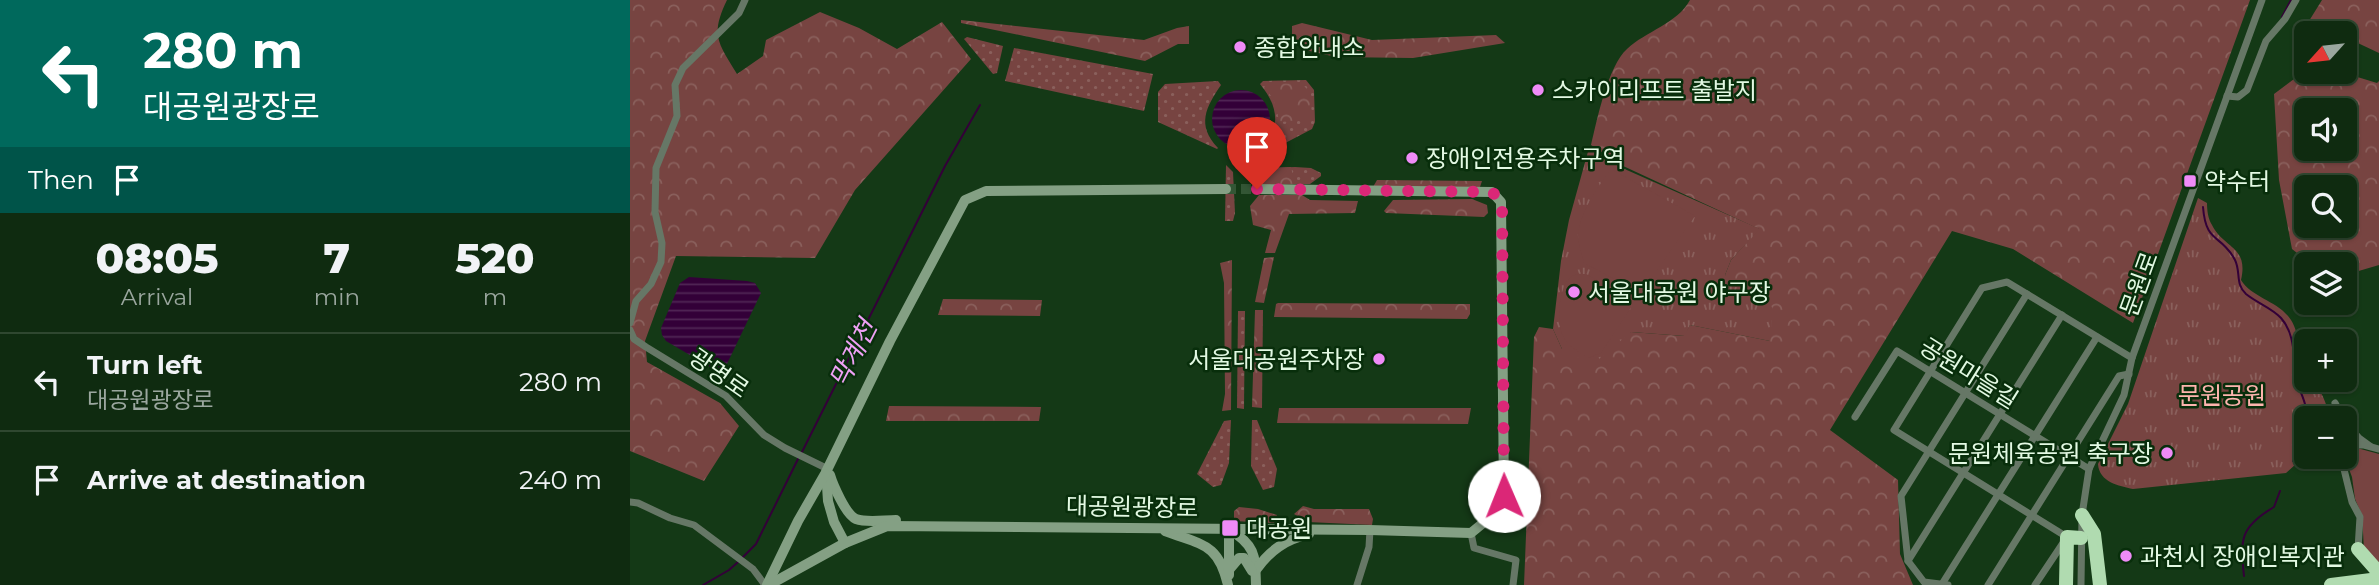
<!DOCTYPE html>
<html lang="en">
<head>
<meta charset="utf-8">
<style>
	body { margin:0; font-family:Montserrat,"Noto Sans KR",sans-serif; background:#1d371e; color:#f1f3f6; height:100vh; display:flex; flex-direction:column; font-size:26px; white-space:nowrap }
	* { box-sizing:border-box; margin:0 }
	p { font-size:23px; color:#9ba79f }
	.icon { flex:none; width:38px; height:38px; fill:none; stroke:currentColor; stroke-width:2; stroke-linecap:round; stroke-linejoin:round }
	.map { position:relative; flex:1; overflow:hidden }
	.panel { display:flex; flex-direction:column; background:#0f2b10; width:630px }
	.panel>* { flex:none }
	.banner { background:#00695c; color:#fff; overflow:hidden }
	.needle { width:46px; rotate:243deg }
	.tools { position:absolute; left:1664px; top:21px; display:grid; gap:14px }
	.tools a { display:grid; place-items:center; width:63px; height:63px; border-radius:10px; background:#0f2b10; box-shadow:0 2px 5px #0004,0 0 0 2px #2f4730; font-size:35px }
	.pin { position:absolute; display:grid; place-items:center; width:60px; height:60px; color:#fff; margin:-72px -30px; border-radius:50% 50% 50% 0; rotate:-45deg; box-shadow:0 0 7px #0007 }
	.pin .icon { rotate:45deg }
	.me { position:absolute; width:77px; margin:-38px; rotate:359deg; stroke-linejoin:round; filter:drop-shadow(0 0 5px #0008) }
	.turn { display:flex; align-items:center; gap:24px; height:147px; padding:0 28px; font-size:32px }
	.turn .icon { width:91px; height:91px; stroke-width:2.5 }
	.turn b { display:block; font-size:49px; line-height:60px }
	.then { display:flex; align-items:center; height:66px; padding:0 28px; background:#0003; gap:14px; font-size:26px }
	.eta { display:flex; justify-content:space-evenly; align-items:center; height:119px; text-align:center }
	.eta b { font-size:42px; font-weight:800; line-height:49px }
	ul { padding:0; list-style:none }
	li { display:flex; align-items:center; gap:21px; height:98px; padding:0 28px; border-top:2px solid #2f4730 }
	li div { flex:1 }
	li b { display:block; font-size:26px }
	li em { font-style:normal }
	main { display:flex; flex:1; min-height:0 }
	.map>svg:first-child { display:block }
	.grass { fill:url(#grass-dots) }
	.forest { fill:url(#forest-crowns); fill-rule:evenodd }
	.park { fill:url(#park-tufts) }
	.pitch { fill:#774441 }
	.water { fill:url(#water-rules) }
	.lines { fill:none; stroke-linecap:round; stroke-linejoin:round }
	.stream { stroke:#330038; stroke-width:2 }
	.secondary-tunnel { stroke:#335635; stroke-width:10; stroke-dasharray:10 5; stroke-linecap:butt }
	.street { stroke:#676; stroke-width:7 }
	.secondary { stroke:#84a084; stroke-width:10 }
	.highway { stroke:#b0dbb0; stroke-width:14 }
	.route { stroke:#db2777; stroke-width:12; stroke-dasharray:0 21.6 }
	.poi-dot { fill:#ef8bf7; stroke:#082e0b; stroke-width:2.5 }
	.labels { text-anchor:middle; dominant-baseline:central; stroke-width:5; stroke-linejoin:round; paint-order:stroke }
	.poi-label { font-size:24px; fill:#e3f9e3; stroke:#082e0b; text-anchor:start }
	.street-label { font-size:24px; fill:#e3f9e3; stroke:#082e0b }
	.park-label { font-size:24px; fill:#fdb4ae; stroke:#082e0b }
	.water-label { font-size:26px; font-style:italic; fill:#efa1f5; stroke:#082e0b }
</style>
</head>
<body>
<main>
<section class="panel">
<div class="banner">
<div class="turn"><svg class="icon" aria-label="left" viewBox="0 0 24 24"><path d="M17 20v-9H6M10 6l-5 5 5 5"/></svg><div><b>280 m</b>대공원광장로</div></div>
<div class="then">Then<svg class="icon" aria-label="arrive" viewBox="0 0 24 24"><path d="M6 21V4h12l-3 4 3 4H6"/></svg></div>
</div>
<div class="eta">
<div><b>08:05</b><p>Arrival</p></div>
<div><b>7</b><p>min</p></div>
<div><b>520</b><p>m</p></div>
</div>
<ul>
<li><svg class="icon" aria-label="left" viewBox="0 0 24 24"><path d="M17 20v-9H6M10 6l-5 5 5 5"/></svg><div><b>Turn left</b><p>대공원광장로</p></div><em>280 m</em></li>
<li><svg class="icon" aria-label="arrive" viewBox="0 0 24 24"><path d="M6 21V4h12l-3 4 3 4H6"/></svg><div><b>Arrive at destination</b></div><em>240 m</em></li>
</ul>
</section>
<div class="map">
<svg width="1749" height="585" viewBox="0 0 1749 585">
	<defs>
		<pattern id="grass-dots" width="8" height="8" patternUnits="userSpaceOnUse" patternTransform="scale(1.75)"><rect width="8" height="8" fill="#774441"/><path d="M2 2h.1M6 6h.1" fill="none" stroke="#8a605c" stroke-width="1.8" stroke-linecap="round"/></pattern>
		<pattern id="forest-crowns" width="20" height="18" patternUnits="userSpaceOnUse" patternTransform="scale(1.75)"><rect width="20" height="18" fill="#774441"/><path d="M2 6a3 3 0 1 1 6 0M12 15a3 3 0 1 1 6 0" fill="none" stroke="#8a605c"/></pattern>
		<pattern id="park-tufts" width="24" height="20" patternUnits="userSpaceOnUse" patternTransform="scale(1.75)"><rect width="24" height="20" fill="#774441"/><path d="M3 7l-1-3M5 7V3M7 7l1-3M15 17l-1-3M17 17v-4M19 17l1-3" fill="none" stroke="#8a605c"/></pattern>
		<pattern id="water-rules" width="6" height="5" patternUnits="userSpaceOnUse" patternTransform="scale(1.75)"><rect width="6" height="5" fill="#330038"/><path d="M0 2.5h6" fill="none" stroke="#502655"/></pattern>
	</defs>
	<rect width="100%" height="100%" fill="#143916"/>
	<g class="grass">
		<polygon points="337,37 373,46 367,73 363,74 334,39"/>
		<polygon points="384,48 523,74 514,111 375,81"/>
		<path d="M 676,80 L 684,90 L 685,122 L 682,129 L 638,152 L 634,151 C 650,126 649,107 630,84 L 633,81 Z"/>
		<path d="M 588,81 L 591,85 C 576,107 566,125 588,148 L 587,149 L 528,122 L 528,92 L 535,84 Z"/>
		<polygon points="596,165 603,172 605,213 603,221 595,221"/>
		<polygon points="665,167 681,168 691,173 691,176 680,184 631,185 629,173 637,172 638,168"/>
		<polygon points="608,311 615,311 614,409 607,408"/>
		<polygon points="601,420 599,463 591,485 583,487 567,474 594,421"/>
		<polygon points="622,420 627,420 647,469 644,487 633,490 621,466"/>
	</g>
	<g class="forest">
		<path d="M 0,0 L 97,0 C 80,35 88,43 107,74 L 133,56 L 136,40 L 190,12 L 229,28 L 267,49 L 312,22 L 341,59 L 225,190 L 185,258 L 46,256 L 15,341 L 17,362 L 90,403 L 109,426 L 74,481 L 0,451 Z"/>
		<path d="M 1060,0 L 1620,0 L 1503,323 L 1383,249 L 1322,231 L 1200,430 L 1268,480 L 1270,554 L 1283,585 L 894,585 L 904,337 L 909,327 L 923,329 L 932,349 L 1001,332 L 1054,336 L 1060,325 L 1140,341 L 1095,275 L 1101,260 L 1129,229 L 991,165 L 961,145 C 967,120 978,66 997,49 C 1016,31 1047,24 1060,0 Z"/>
		<polygon points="1692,0 1749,0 1749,53 1715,37 1715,33 1706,33 1679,21"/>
		<polygon points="331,20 514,40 547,28 559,26 559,44 548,44 515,61 331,23"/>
		<polygon points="672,23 742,40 866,35 875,43 783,58 706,57 671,49 671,43 662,43 662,26"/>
		<path d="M 1676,70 L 1676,72 L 1711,72 L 1747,83 L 1749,81 L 1749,265 L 1715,275 L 1715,264 L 1681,264 L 1662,249 L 1649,180 L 1644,94 ZM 1676,110 L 1715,110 L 1715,149 L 1676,149 ZM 1676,187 L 1715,187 L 1715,226 L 1676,226 Z"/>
		<path d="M 637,83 L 672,84 L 679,91 L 682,113 L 679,120 L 649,122 C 647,108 645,98 634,88 Z"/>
		<polygon points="661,167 665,184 631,185 629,173 637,172 638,168"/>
		<polygon points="747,180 852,181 850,187 743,187"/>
		<polygon points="629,195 672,195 680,200 728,201 725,213 659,214 645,253 635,253 641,230 623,225 620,206"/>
		<polygon points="842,199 857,205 858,213 854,217 756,213 754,211 763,200"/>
		<polygon points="644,257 634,303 625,302 634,258"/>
		<polygon points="602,260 601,410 592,411 595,394 594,283 590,263"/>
		<polygon points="313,299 412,300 410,316 308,315"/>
		<polygon points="648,303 840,304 840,314 837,319 644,317 646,304"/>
		<polygon points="625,310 633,310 632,408 622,407"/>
		<polygon points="259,406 411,407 409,421 256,421"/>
		<polygon points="649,408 841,408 838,424 647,423"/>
		<polygon points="673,506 684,509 739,509 743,519 742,525 678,522 664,514"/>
		<polygon points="609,507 628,509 647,515 644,523 604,521 604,511"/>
	</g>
	<g class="park">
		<polygon points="959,148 990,167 1130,229 1101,260 1095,275 1138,298 1143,310 1140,341 1060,325 1055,336 1001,332 962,365 932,349 923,329 931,261 939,220"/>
		<path d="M 1568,198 L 1577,203 C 1577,210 1578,219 1582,225 C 1593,248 1619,246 1611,280 C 1622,298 1649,301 1661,320 C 1671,336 1668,356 1674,373 C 1678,382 1685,384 1691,393 C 1695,400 1698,410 1701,418 L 1676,418 L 1676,455 L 1656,473 L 1503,489 C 1489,486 1469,482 1468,464 L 1498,404 Z"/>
	</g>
	<g class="pitch">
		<path d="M 981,169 L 1065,216 L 1011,293 L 954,263 C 952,254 948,244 948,235 C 950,212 968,187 981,169 Z"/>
		<path d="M 956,274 L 1000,299 L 1002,306 L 971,353 L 958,358 C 950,352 937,346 933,336 C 926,323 928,280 945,275 C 949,273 953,274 956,274 Z"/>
		<polygon points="1727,448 1749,454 1749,565 1735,567 1732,515 1725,499 1722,477 1716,461 1719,453"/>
	</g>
	<g class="water">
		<circle cx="611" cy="119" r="29"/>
		<polygon points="59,277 117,281 125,283 131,293 95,368 82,368 36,341 32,335 31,328 50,283"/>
	</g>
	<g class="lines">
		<g class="stream">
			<polyline points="1652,17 1661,0"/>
			<path d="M 1573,207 C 1576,245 1591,233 1605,260 C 1611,272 1605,284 1616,294 C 1627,303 1642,308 1651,318 C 1666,335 1663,359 1667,379 C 1670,396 1678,401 1676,421 C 1675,435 1670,449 1663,461"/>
			<polyline points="172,452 315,166 350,105"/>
			<polyline points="112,558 126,544 169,457"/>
			<path d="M 1614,576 C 1610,539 1610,527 1644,507 L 1650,491"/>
			<polyline points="73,585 99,570 108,562"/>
		</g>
		<polyline class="secondary-tunnel" points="596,189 627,189"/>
		<g class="street">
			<polyline points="1597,96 1608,97 1617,90 1636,41 1655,19 1666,0"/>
			<polyline points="0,323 6,301 21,284 31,262 32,243 25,212 26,168 47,116 45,85 53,68 109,13 115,0"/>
			<polyline points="0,330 4,339 16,347 96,396 134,435 155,448 198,469"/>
			<polyline points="1705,403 1713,418"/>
			<polyline points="1225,417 1267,351 1459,469"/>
			<polyline points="1715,422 1729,438 1740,446"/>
			<polyline points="1715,445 1734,445 1749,449"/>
			<polyline points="1711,457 1722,502 1730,517 1728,549"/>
			<polyline points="0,502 8,503 40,518 64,525 123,569 135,585"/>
			<polyline points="841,533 844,548 886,560 883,585"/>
			<polyline points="1278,561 1432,315"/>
			<polyline points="1312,584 1467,337"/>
			<polyline points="727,585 739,547 740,530"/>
			<polyline points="1318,585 1294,582 1278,561 1271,496 1397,294"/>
			<polyline points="1358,585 1489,376 1499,374"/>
			<polyline points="1405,585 1437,537 1264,430 1352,288 1377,282 1502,358"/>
			<polyline points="1451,585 1452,515 1459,469 1494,395 1502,358 1632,0"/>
		</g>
		<g class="secondary">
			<path d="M 200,475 C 203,485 216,515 226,519 C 237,523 254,520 266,520"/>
			<path d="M 599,529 C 626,546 625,555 626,585"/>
			<path d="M 535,531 C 571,545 588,542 598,585"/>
			<polyline points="215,543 204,522 198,501 196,472 260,341 335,200 356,191 596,189"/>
			<path d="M 626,570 C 640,550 655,540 679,534"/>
			<polyline points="598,571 609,558 614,558 622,571"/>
			<polyline points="599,575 599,529"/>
			<polyline points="137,585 168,521 195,474"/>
			<polyline points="139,585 215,543 257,526 740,530 841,533 869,510 874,496 871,202 862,192 627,189"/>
		</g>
		<g class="highway">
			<polyline points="1452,515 1464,534 1470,585"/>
			<polyline points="1728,549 1749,573"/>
			<polyline points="1436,585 1437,537 1451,538"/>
			<polyline points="1701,585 1749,579"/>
		</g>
	</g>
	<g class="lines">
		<polyline class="route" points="627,189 862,192 872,202 874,496"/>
	</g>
	<g class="poi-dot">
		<circle cx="610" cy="47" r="7"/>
		<circle cx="908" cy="90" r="7"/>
		<circle cx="782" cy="158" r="7"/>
		<rect x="1553" y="174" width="14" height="14" rx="3.5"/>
		<circle cx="944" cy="292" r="7"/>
		<circle cx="749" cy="359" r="7"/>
		<circle cx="1537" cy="453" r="7"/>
		<rect x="591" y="519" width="18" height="18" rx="3.5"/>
		<circle cx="1496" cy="556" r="7"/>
	</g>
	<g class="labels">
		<g class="poi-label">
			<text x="624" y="47">종합안내소</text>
			<text x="922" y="90">스카이리프트 출발지</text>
			<text x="796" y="158">장애인전용주차구역</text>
			<text x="1574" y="181">약수터</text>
			<text x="958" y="292">서울대공원 야구장</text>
			<text x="735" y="359" text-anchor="end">서울대공원주차장</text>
			<text x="1523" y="453" text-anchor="end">문원체육공원 축구장</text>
			<text x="616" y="528">대공원</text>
			<text x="1510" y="556">과천시 장애인복지관</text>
		</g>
		<g class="street-label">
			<text transform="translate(1509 284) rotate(-70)">문원로</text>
			<text transform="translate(89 373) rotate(35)">광명로</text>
			<text transform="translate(1339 373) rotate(32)">공원마을길</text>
			<text transform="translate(502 507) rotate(1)">대공원광장로</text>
		</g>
		<g class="park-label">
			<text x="1592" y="395">문원공원</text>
		</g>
		<g class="water-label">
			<text transform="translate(223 354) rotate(-63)">막계천</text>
		</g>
	</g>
</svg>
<div class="tools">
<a><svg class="needle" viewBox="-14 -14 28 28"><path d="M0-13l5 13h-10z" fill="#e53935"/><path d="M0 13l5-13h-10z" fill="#9ba79f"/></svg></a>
<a><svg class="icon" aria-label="sound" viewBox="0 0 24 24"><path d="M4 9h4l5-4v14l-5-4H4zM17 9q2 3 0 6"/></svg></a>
<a><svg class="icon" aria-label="search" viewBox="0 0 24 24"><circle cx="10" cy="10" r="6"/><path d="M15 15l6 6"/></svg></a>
<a><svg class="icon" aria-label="layers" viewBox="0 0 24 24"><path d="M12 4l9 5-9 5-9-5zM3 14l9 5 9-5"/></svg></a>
<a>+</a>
<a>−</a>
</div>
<div class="pin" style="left:627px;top:189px;background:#d93025"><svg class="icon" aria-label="arrive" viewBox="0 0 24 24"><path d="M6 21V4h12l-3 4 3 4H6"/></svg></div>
<svg class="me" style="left:874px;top:496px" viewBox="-20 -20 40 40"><circle r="19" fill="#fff"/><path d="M0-13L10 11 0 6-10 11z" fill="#db2777"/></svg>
</div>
</main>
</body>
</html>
